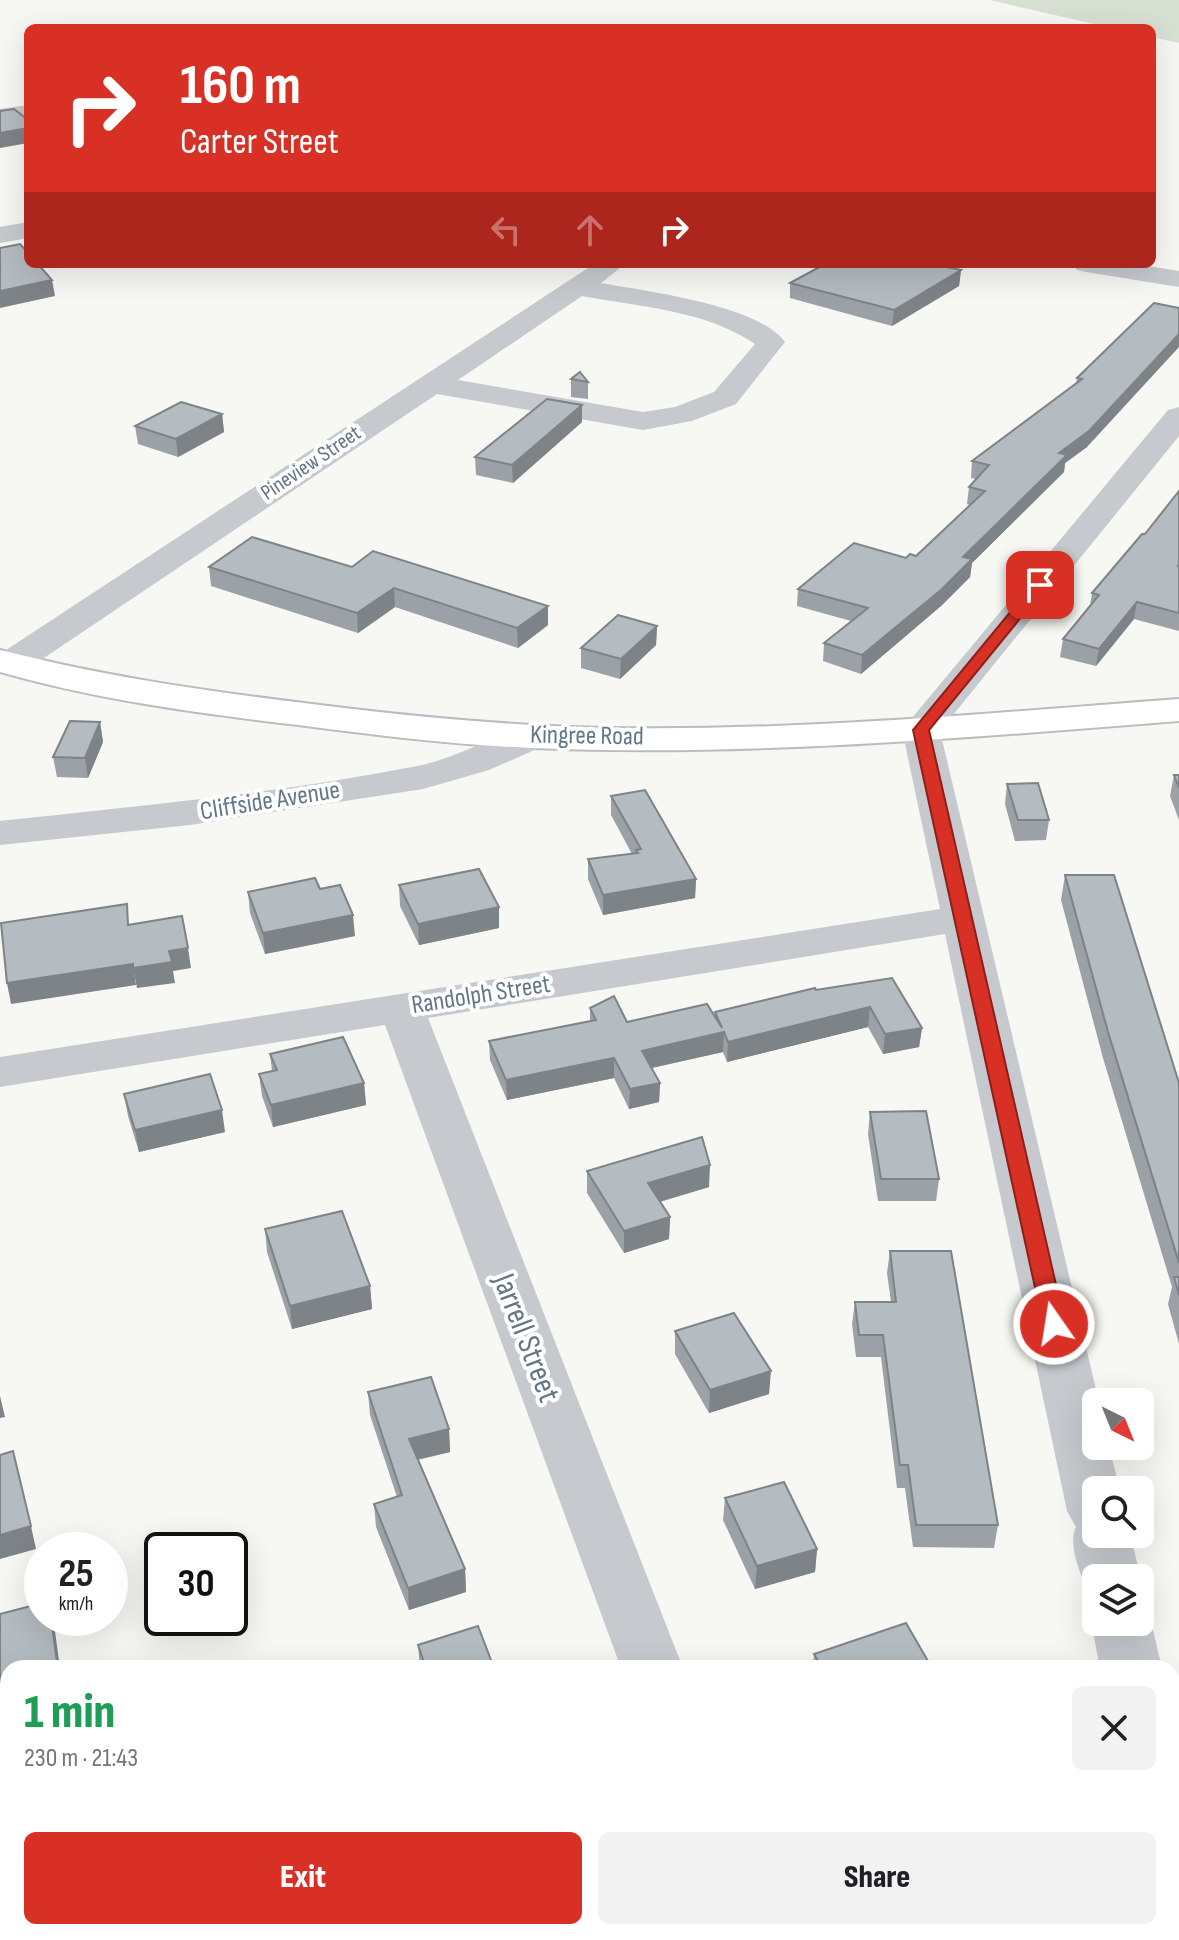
<!DOCTYPE html>
<html lang="en">
<head>
<meta charset="utf-8">
<style>
	body { margin:0; font-family:"Sofia Sans Condensed",sans-serif; background:#f2f2f2; color:#202124; height:100vh; display:flex; flex-direction:column; font-size:30px; white-space:nowrap }
	* { box-sizing:border-box; margin:0 }
	p { font-size:26px; color:#757577 }
	.icon { flex:none; width:44px; height:44px; fill:none; stroke:currentColor; stroke-width:2; stroke-linecap:round; stroke-linejoin:round }
	.map { position:relative; flex:1; overflow:hidden }
	.side { position:absolute; left:0px; top:1660px; width:1180px; height:280px; display:flex; flex-direction:column; background:#fff; border-radius:24px 24px 0 0; box-shadow:0 8px 32px #0002 }
	.side>* { flex:none }
	.banner { position:absolute; left:24px; top:24px; width:1132px; height:244px; border-radius:12px; box-shadow:0 8px 32px #0002; background:#d93025; color:#fff; overflow:hidden }
	.needle { width:52px; rotate:137deg }
	.fabs { position:absolute; left:1082px; top:1388px; display:grid; gap:16px }
	.fabs a { display:grid; place-items:center; width:72px; height:72px; border-radius:12px; background:#fff; box-shadow:0 8px 32px #0002; font-size:40px }
	.speed { position:absolute; left:24px; top:1532px; display:flex; gap:16px; font-size:40px; font-weight:700; text-align:center }
	.speed>* { display:grid; place-content:center; width:104px; height:104px; border-radius:50%; background:#fff; box-shadow:0 8px 32px #0002; line-height:1 }
	.speed small { font-size:20px; font-weight:400 }
	.speed .limit { border:4px solid #111; border-radius:12px; background:#fff; color:#111 }
	.pin { position:absolute; display:grid; place-items:center; width:68px; height:68px; color:#fff; margin:-34px; border-radius:16px; box-shadow:0 4px 12px #0006 }
	.me { position:absolute; width:88px; margin:-44px; rotate:347deg; stroke-linejoin:round; filter:drop-shadow(0 0 6px #0008) }
	.turn { display:flex; align-items:center; gap:28px; height:168px; padding:0 24px; font-size:36px }
	.turn .icon { width:104px; height:104px; stroke-width:2.5 }
	.turn b { display:block; font-size:56px; line-height:68px }
	.lanes { display:flex; align-items:center; height:76px; padding:0 24px; background:#0003; justify-content:center; gap:40px; direction:ltr }
	.lanes .off { opacity:.35 }
	.round { display:grid; place-items:center; flex:none; width:84px; height:84px; border-radius:12px; background:#f2f2f2 }
	.summary { display:flex; align-items:center; justify-content:space-between; height:136px; padding:0 24px }
	h1 { font-size:48px; font-weight:800; line-height:60px; color:#1e9e55 }
	.action { display:flex; gap:16px; margin-top:auto; padding:16px 24px }
	.action a { flex:1; height:92px; border-radius:12px; background:#d93025; color:#fff; font-size:32px; font-weight:800; line-height:92px; text-align:center }
	.action a+a { background:#f2f2f2; color:#202124 }
	.map>svg:first-child { display:block }
	.green { fill:#d8e0d4 }
	.lines { fill:none; stroke-linecap:round; stroke-linejoin:round }
	.major-casing { stroke:#b9bdc1; stroke-width:4 }
	.minor { fill:#c6cace; fill-rule:evenodd }
	.major { fill:#fff; fill-rule:evenodd }
	.wall { fill:#9ba1a6 }
	.shaded-wall { fill:#7e8387 }
	.building { fill:#b4bbc1; stroke:#7e8387; stroke-width:2 }
	.route { fill:#d93025; stroke:#8d1f18; stroke-width:2 }
	.labels { text-anchor:middle; dominant-baseline:central; stroke-width:8; stroke-linejoin:round; paint-order:stroke }
	.far-street-label { font-size:22px; fill:#637688; stroke:#fff }
	.street-label { font-size:26px; fill:#637688; stroke:#fff }
	.near-street-label { font-size:32px; fill:#637688; stroke:#fff }
</style>
</head>
<body>
<div class="map">
<svg width="1179" height="1940" viewBox="0 0 1179 1940">
	<rect width="100%" height="100%" fill="#f7f7f4"/>
	<polygon class="green" points="989,0 1179,0 1179,43 1152,37 1152,28 1112,28"/>
	<g class="lines">
		<g class="major-casing">
			<path id="major" d="M 0,650 C 103,676 198,690 304,703 C 406,716 508,726 611,728 C 801,731 990,713 1179,699 L 1179,721 C 964,738 748,757 532,748 C 454,745 376,735 298,725 C 197,713 98,700 0,672 Z"/>
		</g>
		<g class="minor">
			<polygon points="28,105 28,119 0,123 0,109"/>
			<polygon points="28,222 28,238 0,243 0,227"/>
			<path d="M 594,264 L 625,264 L 601,283 C 645,291 759,305 785,342 L 736,404 L 692,421 L 643,430 L 437,394 L 23,672 L 10,675 L 0,672 L 0,654 ZM 582,296 C 639,307 706,310 755,344 L 714,392 L 675,407 L 643,412 L 458,380 Z"/>
			<polygon points="1073,264 1136,264 1179,271 1179,287 1086,272 1077,270"/>
			<path d="M 1179,407 L 1179,436 L 940,731 L 1099,1402 L 1096,1402 L 1096,1446 L 1109,1446 L 1120,1490 L 1096,1490 L 1096,1534 L 1130,1534 L 1141,1578 L 1140,1579 L 1096,1578 L 1096,1597 L 1090,1595 C 1082,1579 1067,1545 1076,1527 L 1067,1511 L 945,934 L 428,1018 L 683,1668 L 621,1668 L 385,1025 L 0,1087 L 0,1057 L 940,909 L 902,730 L 1168,410 Z"/>
			<path d="M 532,726 L 546,729 L 551,737 L 546,745 L 489,770 L 423,789 L 190,825 L 0,845 L 0,821 C 139,806 280,793 417,766 C 458,758 493,735 532,726 Z"/>
			<polygon points="1140,1603 1151,1622 1162,1668 1100,1668 1091,1622 1096,1612 1096,1622 1140,1622"/>
			<polygon points="1172,1819 1179,1821 1179,1911 1172,1908"/>
			<polygon points="718,1932 786,1932 789,1940 721,1940"/>
		</g>
		<use href="#major" class="major"/>
	</g>
	<g class="wall">
		<polygon points="961,270 959,286 892,326 790,298 790,283"/>
		<polygon points="1154,303 1087,447 1065,463 1064,472 972,563 970,577 941,606 861,674 823,661 824,643 851,621 797,606 798,589 916,556 970,505 967,504 969,487 976,479 971,478 972,461 1076,384 1077,378"/>
		<polygon points="571,379 588,382 588,399 571,397"/>
		<polygon points="582,405 582,422 513,483 476,475 475,457"/>
		<polygon points="222,414 224,432 178,457 138,444 135,426"/>
		<polygon points="1179,491 1179,631 1134,619 1096,666 1060,657 1063,639 1090,606 1092,593 1145,534"/>
		<polygon points="252,537 548,625 518,648 395,607 358,633 211,586 209,567"/>
		<polygon points="657,626 656,645 620,679 581,668 581,648"/>
		<polygon points="100,722 103,742 88,778 57,777 53,757"/>
		<polygon points="1174,775 1179,775 1179,820 1170,796"/>
		<polygon points="1007,784 1049,820 1046,840 1015,841 1005,804"/>
		<polygon points="611,796 696,879 695,898 603,915 588,879 588,859 632,854 611,815"/>
		<polygon points="1065,875 1179,1083 1179,1344 1168,1304 1172,1287 1103,1058 1061,900"/>
		<polygon points="399,885 499,928 419,945 400,906"/>
		<polygon points="320,889 355,936 265,954 250,913 248,892"/>
		<polygon points="892,978 922,1028 919,1047 883,1054 868,1027 727,1062 723,1052 652,1068 660,1083 659,1102 629,1109 614,1078 507,1100 490,1060 489,1041 590,1021 590,1008 627,1022 715,1016 715,1012 816,990"/>
		<polygon points="270,1054 364,1083 366,1105 273,1127 262,1096 259,1074 272,1071"/>
		<polygon points="124,1094 225,1132 139,1152 128,1116"/>
		<polygon points="870,1112 939,1179 936,1201 878,1201 868,1134"/>
		<polygon points="587,1171 709,1187 660,1202 670,1217 669,1239 624,1253 587,1193"/>
		<polygon points="265,1229 370,1286 372,1309 292,1329 267,1252"/>
		<polygon points="890,1251 998,1525 994,1548 913,1547 905,1488 897,1488 881,1357 856,1357 852,1324 855,1302 891,1302 887,1273"/>
		<polygon points="675,1331 769,1394 709,1413 675,1354"/>
		<polygon points="368,1392 449,1429 450,1452 418,1460 465,1569 466,1592 409,1610 376,1527 374,1504 397,1497 370,1415"/>
		<polygon points="725,1498 817,1549 815,1572 755,1589 723,1520"/>
		<polygon points="418,1645 494,1668 420,1668"/>
		<polygon points="814,1654 932,1668 813,1668"/>
		<polygon points="500,1932 592,1932 593,1935 649,1940 503,1940"/>
		<polygon points="924,1932 967,1932 942,1940 928,1940"/>
	</g>
	<g class="shaded-wall">
		<polygon points="28,128 28,143 0,148 0,133"/>
		<polygon points="961,270 959,286 892,326 894,310"/>
		<polygon points="52,280 55,296 0,308 0,291"/>
		<polygon points="1179,334 1179,347 1087,447 1065,463 1064,472 972,563 970,577 941,606 861,674 862,655 963,557 1059,453"/>
		<polygon points="582,405 582,422 513,483 512,465"/>
		<polygon points="222,414 224,432 178,457 176,439"/>
		<polygon points="394,588 395,607 358,633 357,613"/>
		<polygon points="1137,602 1134,619 1096,666 1099,649"/>
		<polygon points="548,606 548,625 518,648 517,628"/>
		<polygon points="657,626 656,645 620,679 621,659"/>
		<polygon points="100,722 103,742 88,778 85,758"/>
		<polygon points="696,879 695,898 603,915 603,895"/>
		<polygon points="499,907 499,928 419,945 418,924"/>
		<polygon points="353,915 355,936 265,954 263,933"/>
		<polygon points="188,948 191,968 173,971 175,983 137,988 133,968 169,951"/>
		<polygon points="133,964 136,985 11,1004 7,983"/>
		<polygon points="870,1007 868,1027 727,1062 728,1042"/>
		<polygon points="922,1028 919,1047 883,1054 885,1034"/>
		<polygon points="724,1032 723,1052 642,1070 642,1051"/>
		<polygon points="614,1058 614,1078 507,1100 506,1080"/>
		<polygon points="364,1083 366,1105 273,1127 271,1105"/>
		<polygon points="660,1083 659,1102 629,1109 630,1089"/>
		<polygon points="222,1110 225,1132 139,1152 135,1130"/>
		<polygon points="710,1165 709,1187 648,1205 648,1183"/>
		<polygon points="670,1217 669,1239 624,1253 624,1231"/>
		<polygon points="370,1286 372,1309 292,1329 290,1306"/>
		<polygon points="771,1371 769,1394 709,1413 710,1390"/>
		<polygon points="0,1396 5,1417 0,1418"/>
		<polygon points="449,1429 450,1452 410,1461 409,1439"/>
		<polygon points="31,1526 36,1549 0,1559 0,1535"/>
		<polygon points="817,1549 815,1572 755,1589 757,1566"/>
		<polygon points="465,1569 466,1592 409,1610 408,1588"/>
		<polygon points="51,1618 52,1618 54,1624 60,1668 33,1668"/>
		<polygon points="8,1674 8,1698 0,1700 0,1676"/>
		<polygon points="8,1906 8,1926 3,1908"/>
		<polygon points="932,1932 967,1932 942,1940 930,1940"/>
	</g>
	<g class="building">
		<polygon points="14,109 28,120 28,128 0,133 0,111"/>
		<polygon points="20,244 28,253 28,264 38,264 52,280 0,291 0,248"/>
		<polygon points="825,264 932,264 961,270 894,310 790,283"/>
		<polygon points="1154,303 1179,308 1179,334 1089,431 1059,453 1067,455 963,557 972,559 942,589 862,655 824,643 868,608 798,589 854,543 906,558 910,554 916,556 985,491 969,487 989,465 972,461 1082,379 1077,378"/>
		<polygon points="580,372 588,382 571,379"/>
		<polygon points="547,399 582,405 512,465 475,457"/>
		<polygon points="181,402 222,414 176,439 135,426"/>
		<polygon points="1179,491 1179,564 1178,566 1179,566 1179,613 1137,602 1099,649 1063,639 1099,595 1092,593 1142,534 1145,534"/>
		<polygon points="252,537 352,567 373,551 548,606 517,628 394,588 357,613 209,567"/>
		<polygon points="618,615 657,626 621,659 581,648"/>
		<polygon points="70,721 100,722 85,758 53,757"/>
		<polygon points="1174,775 1179,775 1179,788"/>
		<polygon points="1038,783 1049,820 1018,820 1007,784"/>
		<polygon points="645,790 696,879 603,895 588,859 638,853 636,850 641,849 611,796"/>
		<polygon points="479,869 499,907 418,924 399,885"/>
		<polygon points="1065,875 1114,875 1179,1083 1179,1263 1108,1032"/>
		<polygon points="315,878 320,889 340,885 353,915 263,933 248,892"/>
		<polygon points="127,904 128,925 182,916 188,948 169,951 172,962 133,968 133,964 7,983 1,923"/>
		<polygon points="892,978 922,1028 885,1034 870,1007 728,1042 724,1032 642,1051 660,1083 630,1089 614,1058 506,1080 489,1041 596,1020 590,1008 614,996 627,1022 707,1004 722,1028 715,1012 815,988 816,990"/>
		<polygon points="343,1037 364,1083 271,1105 259,1074 277,1070 270,1054"/>
		<polygon points="210,1074 222,1110 135,1130 124,1094"/>
		<polygon points="926,1111 939,1179 881,1179 870,1112"/>
		<polygon points="702,1137 710,1165 648,1183 670,1217 624,1231 587,1171"/>
		<polygon points="342,1211 370,1286 290,1306 265,1229"/>
		<polygon points="890,1251 951,1251 998,1525 916,1525 908,1465 900,1465 883,1335 859,1335 855,1302 896,1302"/>
		<polygon points="1174,1277 1179,1277 1179,1295"/>
		<polygon points="734,1313 771,1371 710,1390 675,1331"/>
		<polygon points="431,1377 449,1429 409,1439 465,1569 408,1588 374,1504 402,1495 368,1392"/>
		<polygon points="13,1451 31,1526 0,1535 0,1455"/>
		<polygon points="784,1482 817,1549 757,1566 725,1498"/>
		<polygon points="42,1603 42,1618 51,1618 57,1662 33,1668 8,1668 8,1674 0,1676 0,1614"/>
		<polygon points="906,1623 932,1668 822,1668 814,1654"/>
		<polygon points="478,1626 494,1668 426,1668 418,1645"/>
		<polygon points="8,1766 8,1906 3,1908 0,1896 0,1768"/>
		<polygon points="256,1932 270,1932 272,1940 235,1940"/>
		<polygon points="507,1932 592,1932 593,1935 602,1932 646,1932 649,1940 510,1940"/>
	</g>
	<polygon class="route" points="1040,581 1047,585 1045,588 929,730 1065,1324 1062,1329 1046,1329 1043,1324 913,730 1035,582"/>
	<g class="labels">
		<g class="far-street-label">
			<text transform="translate(311 463) rotate(-34)">Pineview Street</text>
		</g>
		<g class="street-label">
			<text transform="translate(587 736) rotate(1)">Kingree Road</text>
			<text transform="translate(270 801) rotate(-9)">Cliffside Avenue</text>
			<text transform="translate(481 995) rotate(-9)">Randolph Street</text>
		</g>
		<g class="near-street-label">
			<text transform="translate(526 1338) rotate(69)">Jarrell Street</text>
		</g>
	</g>
</svg>
<div class="fabs">
<a><svg class="needle" viewBox="-14 -14 28 28"><path d="M0-13l5 13h-10z" fill="#e53935"/><path d="M0 13l5-13h-10z" fill="#757577"/></svg></a>
<a><svg class="icon" aria-label="search" viewBox="0 0 24 24"><circle cx="10" cy="10" r="6"/><path d="M15 15l6 6"/></svg></a>
<a><svg class="icon" aria-label="layers" viewBox="0 0 24 24"><path d="M12 4l9 5-9 5-9-5zM3 14l9 5 9-5"/></svg></a>
</div>
<div class="speed"><div>25<small>km/h</small></div><div class="limit">30</div></div>
<div class="pin" style="left:1040px;top:585px;background:#d93025"><svg class="icon" aria-label="arrive" viewBox="0 0 24 24"><path d="M6 21V4h12l-3 4 3 4H6"/></svg></div>
<svg class="me" style="left:1054px;top:1324px" viewBox="-20 -20 40 40"><circle r="17" fill="#d93025" stroke="#fff" stroke-width="3"/><path d="M0-11L8 9 0 5-8 9z" fill="#fff"/></svg>
<div class="banner">
<div class="turn"><svg class="icon" aria-label="right" viewBox="0 0 24 24"><path d="M7 20v-9h11M14 6l5 5-5 5"/></svg><div><b>160 m</b>Carter Street</div></div>
<div class="lanes"><svg class="icon off" aria-label="left" viewBox="0 0 24 24"><path d="M17 20v-9H6M10 6l-5 5 5 5"/></svg><svg class="icon off" aria-label="ahead" viewBox="0 0 24 24"><path d="M12 20V5M6 11l6-6 6 6"/></svg><svg class="icon" aria-label="right" viewBox="0 0 24 24"><path d="M7 20v-9h11M14 6l5 5-5 5"/></svg></div>
</div>
<section class="side">
<div class="summary"><div><h1>1 min</h1><p>230 m · 21:43</p></div><a class="round"><svg class="icon" aria-label="close" viewBox="0 0 24 24"><path d="M6 6l12 12M18 6L6 18"/></svg></a></div>
<div class="action"><a>Exit</a><a>Share</a></div>
</section>
</div>
</body>
</html>
